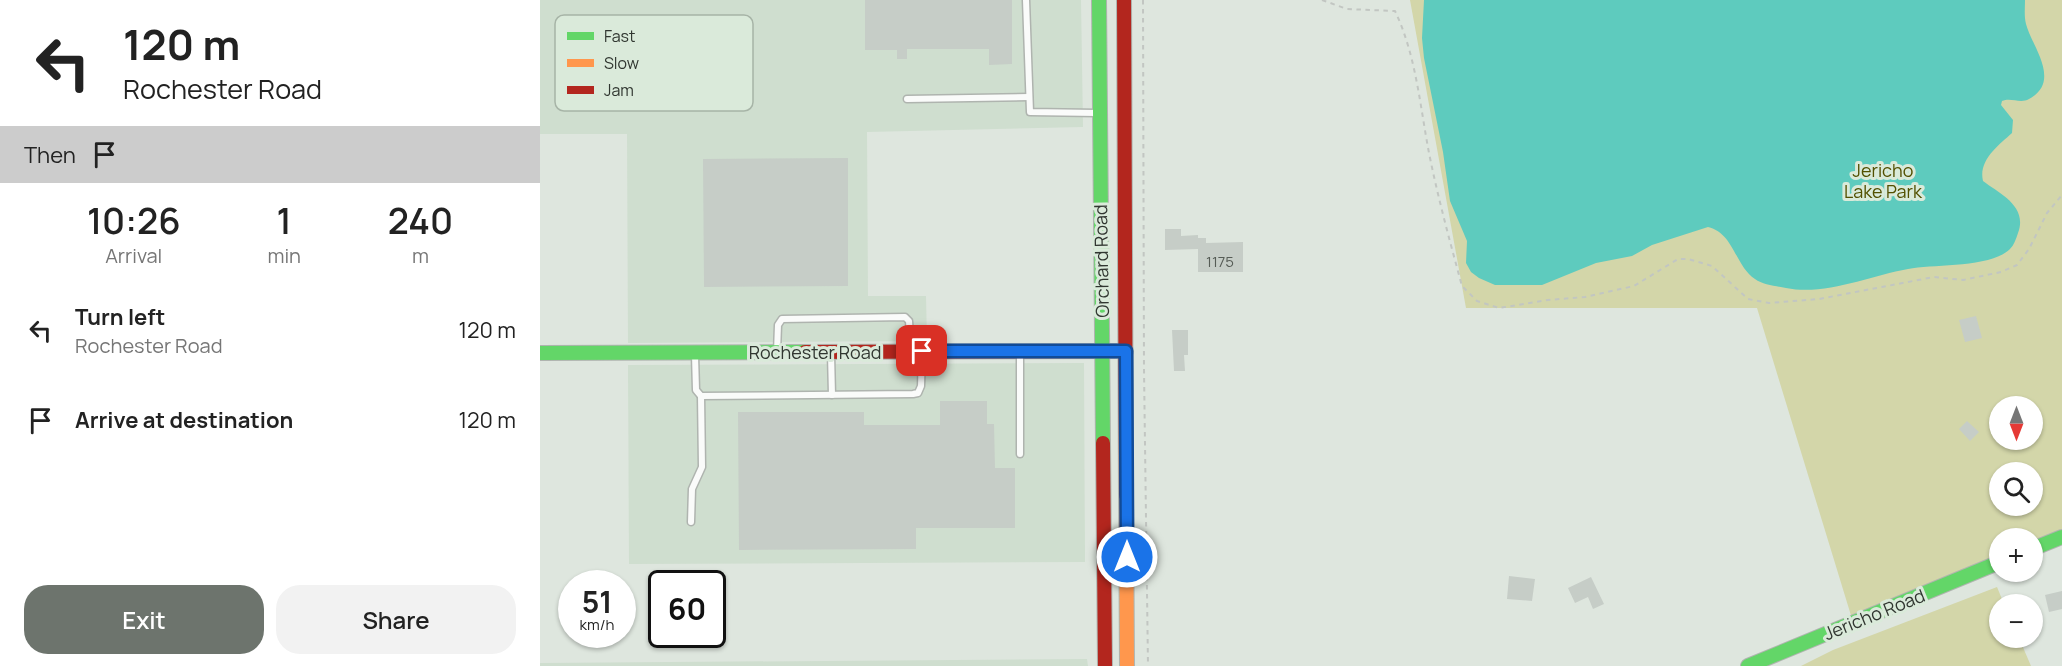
<!DOCTYPE html>
<html lang="en">
<head>
<meta charset="utf-8">
<style>
	body { margin:0; font-family:Manrope,sans-serif; background:#f2f2f2; color:#222; height:100vh; display:flex; flex-direction:column; font-size:22px; white-space:nowrap }
	* { box-sizing:border-box; margin:0 }
	p { font-size:20px; color:#767676 }
	.icon { flex:none; width:33px; height:33px; fill:none; stroke:currentColor; stroke-width:2; stroke-linecap:round; stroke-linejoin:round }
	.map { position:relative; flex:1; overflow:hidden }
	.side { display:flex; flex-direction:column; background:#fff; width:540px }
	.side>* { flex:none }
	.top-card { background:#fff; color:#222; overflow:hidden }
	.needle { width:39px; rotate:180deg }
	.tools { position:absolute; left:1449px; top:396px; display:grid; gap:12px }
	.tools a { display:grid; place-items:center; width:54px; height:54px; border-radius:50%; background:#fff; box-shadow:0 2px 4px #0004; font-size:30px }
	.speed { position:absolute; left:18px; top:570px; display:flex; gap:12px; font-size:30px; font-weight:700; text-align:center }
	.speed>* { display:grid; place-content:center; width:78px; height:78px; border-radius:50%; background:#fff; box-shadow:0 2px 4px #0004; line-height:1 }
	.speed small { font-size:15px; font-weight:400 }
	.speed .limit { border:3px solid #111; border-radius:9px; background:#fff; color:#111 }
	.pin { position:absolute; display:grid; place-items:center; width:51px; height:51px; color:#fff; margin:-26px; border-radius:12px; box-shadow:0 3px 9px #0006 }
	.me { position:absolute; width:66px; margin:-33px; rotate:0deg; stroke-linejoin:round; filter:drop-shadow(0 0 4px #0008) }
	.turn { display:flex; align-items:center; gap:21px; height:126px; padding:0 24px; font-size:27px }
	.turn .icon { width:78px; height:78px; stroke-width:2.5 }
	.turn b { display:block; font-size:42px; line-height:51px }
	.then { display:flex; align-items:center; height:57px; padding:0 24px; background:#0003; gap:12px; font-size:22px }
	.eta { display:flex; justify-content:space-evenly; align-items:center; height:102px; text-align:center }
	.eta b { font-size:36px; font-weight:600; line-height:42px }
	.button { display:flex; gap:12px; margin-top:auto; padding:12px 24px }
	.button a { flex:1; height:69px; border-radius:24px; background:#6d746d; color:#fff; font-size:24px; font-weight:600; line-height:69px; text-align:center }
	.button a+a { background:#f2f2f2; color:#222 }
	ul { padding:0; list-style:none }
	li { display:flex; align-items:center; gap:18px; height:90px; padding:0 24px }
	li div { flex:1 }
	li b { display:block; font-size:22px }
	li em { font-style:normal }
	main { display:flex; flex:1; min-height:0 }
	.map>svg:first-child { display:block }
	.built { fill:#cfdecf }
	.green { fill:#d3d6a9; fill-rule:evenodd }
	.water { fill:#5ecbbe }
	.building { fill:#c6cdc7 }
	.lines { fill:none; stroke-linecap:round; stroke-linejoin:round }
	.lane-casing { stroke:#afb4af; stroke-width:9 }
	.fast-casing { stroke:#afb4af; stroke-width:16 }
	.slow-casing { stroke:#afb4af; stroke-width:16 }
	.jam-casing { stroke:#afb4af; stroke-width:16 }
	.path { stroke:#c2c6c2; stroke-width:2; stroke-dasharray:4.5 4.5; stroke-linecap:butt }
	.lane { stroke:#fafbfa; stroke-width:6 }
	.fast { stroke:#63d668; stroke-width:14 }
	.slow { stroke:#ff974d; stroke-width:14 }
	.jam { stroke:#b3261e; stroke-width:14 }
	.route-casing { stroke:#114b97; stroke-width:15 }
	.route { stroke:#1a73e8; stroke-width:10 }
	.labels { text-anchor:middle; dominant-baseline:central; stroke-width:6; stroke-linejoin:round; paint-order:stroke }
	.number-label { font-size:15px; fill:#565c56 }
	.park-label { font-size:18px; fill:#525000; stroke:#daeada }
	.street-label { font-size:18px; fill:#303630; stroke:#daeada }
	.key { fill:#daeada; stroke:#a7b4a7; stroke-width:1.5 }
	.key-label { font-size:16px; fill:#303630 }
</style>
</head>
<body>
<main>
<section class="side">
<div class="top-card">
<div class="turn"><svg class="icon" aria-label="left" viewBox="0 0 24 24"><path d="M17 20v-9H6M10 6l-5 5 5 5"/></svg><div><b>120 m</b>Rochester Road</div></div>
<div class="then">Then<svg class="icon" aria-label="arrive" viewBox="0 0 24 24"><path d="M6 21V4h12l-3 4 3 4H6"/></svg></div>
</div>
<div class="eta">
<div><b>10:26</b><p>Arrival</p></div>
<div><b>1</b><p>min</p></div>
<div><b>240</b><p>m</p></div>
</div>
<ul>
<li><svg class="icon" aria-label="left" viewBox="0 0 24 24"><path d="M17 20v-9H6M10 6l-5 5 5 5"/></svg><div><b>Turn left</b><p>Rochester Road</p></div><em>120 m</em></li>
<li><svg class="icon" aria-label="arrive" viewBox="0 0 24 24"><path d="M6 21V4h12l-3 4 3 4H6"/></svg><div><b>Arrive at destination</b></div><em>120 m</em></li>
</ul>
<div class="button"><a>Exit</a><a>Share</a></div>
</section>
<div class="map">
<svg width="1522" height="666" viewBox="0 0 1522 666">
	<rect width="100%" height="100%" fill="#dee6de"/>
	<g class="built">
		<polygon points="0,0 541,0 543,127 327,132 328,296 386,296 387,341 88,343 87,134 0,134"/>
		<polygon points="544,363 545,562 89,564 88,365"/>
		<polygon points="547,659 548,666 0,666 0,663"/>
	</g>
	<g class="green">
		<path d="M 870,0 L 1522,0 L 1522,537 L 1493,549 L 1492,538 L 1460,538 L 1459,562 L 1313,622 L 1217,308 L 926,308 ZM 1460,406 L 1492,406 L 1492,440 L 1460,440 ZM 1460,472 L 1492,472 L 1492,506 L 1460,506 Z"/>
		<polygon points="1457,587 1464,604 1460,604 1460,638 1479,638 1491,666 1261,666 1293,650"/>
	</g>
	<path class="water" d="M 884,0 L 1485,0 C 1485,8 1484,16 1486,24 C 1492,47 1522,81 1489,99 C 1480,104 1471,97 1462,101 L 1461,105 L 1473,120 L 1472,133 C 1459,145 1438,160 1443,181 C 1460,194 1488,206 1478,233 C 1476,239 1474,245 1470,249 C 1451,268 1394,264 1368,269 C 1329,276 1285,296 1246,288 C 1236,286 1223,285 1215,279 C 1195,266 1194,233 1168,227 L 1112,245 L 1092,256 L 1056,263 L 1002,285 L 955,285 L 939,278 L 931,272 L 926,263 L 927,241 L 910,201 L 903,152 L 884,58 L 882,38 Z"/>
	<g class="building">
		<polygon points="325,0 472,0 472,64 449,65 449,49 367,49 367,59 357,59 357,50 325,50"/>
		<polygon points="308,158 308,286 164,287 163,159"/>
		<polygon points="625,229 641,229 641,236 658,235 658,238 666,238 666,243 703,242 703,272 658,272 658,249 625,250"/>
		<polygon points="1436,316 1442,338 1425,342 1419,320"/>
		<polygon points="632,330 648,330 648,355 644,355 645,371 634,371"/>
		<polygon points="400,401 447,401 447,424 454,424 455,468 475,468 475,528 376,528 376,549 199,550 198,412 324,412 324,425 400,425"/>
		<polygon points="1427,421 1439,432 1430,441 1419,429"/>
		<polygon points="969,576 995,579 992,601 967,599"/>
		<polygon points="1051,577 1064,604 1053,609 1048,597 1035,603 1028,588"/>
		<polygon points="1522,591 1522,609 1509,612 1505,595"/>
	</g>
	<g class="lines">
		<g class="lane-casing">
			<g id="lane">
				<polyline points="486,0 490,112 557,113"/>
				<polyline points="367,99 489,97"/>
				<polyline points="237,352 238,325 242,319 365,317 369,321 371,351"/>
				<polyline points="480,352 480,454"/>
				<polyline points="291,354 292,395"/>
				<polyline points="155,355 156,390 161,396 373,394 378,393 381,386 382,352"/>
				<polyline points="151,522 152,489 162,467 161,396"/>
			</g>
		</g>
		<g class="fast-casing">
			<g id="fast">
				<polyline points="559,0 563,443"/>
				<polyline points="0,353 265,352"/>
				<polyline points="1492,549 1522,537"/>
				<polyline points="1208,666 1460,562"/>
			</g>
		</g>
		<g class="slow-casing">
			<polyline id="slow" points="586,495 587,666"/>
		</g>
		<g class="jam-casing">
			<g id="jam">
				<polyline points="584,0 586,495"/>
				<polyline points="265,352 586,351"/>
				<polyline points="563,443 565,666"/>
			</g>
		</g>
		<g class="path">
			<polyline points="603,0 604,370 608,666"/>
			<path d="M 782,0 L 807,9 L 855,11 C 876,55 880,106 889,153 C 898,198 910,242 922,286 L 937,301 L 959,308 L 1008,300 L 1045,297 L 1094,286 L 1138,259 L 1148,259 L 1172,266 L 1208,299 L 1229,303 L 1279,299 L 1394,277 L 1423,280 L 1461,272 L 1477,265 L 1489,249 L 1507,213 L 1522,195"/>
		</g>
		<use href="#lane" class="lane"/>
		<use href="#fast" class="fast"/>
		<use href="#slow" class="slow"/>
		<use href="#jam" class="jam"/>
	</g>
	<g class="lines">
		<g class="route-casing">
			<polyline id="route" points="382,351 586,351 587,557"/>
		</g>
		<use href="#route" class="route"/>
	</g>
	<g class="labels">
		<g class="number-label">
			<text x="680" y="261">1175</text>
		</g>
		<g class="park-label">
			<text x="1343" y="170">Jericho<tspan x="1343" dy="21">Lake Park</tspan></text>
		</g>
		<g class="street-label">
			<text transform="translate(561 261) rotate(-91)">Orchard Road</text>
			<text x="275" y="352">Rochester Road</text>
			<text transform="translate(1334 614) rotate(-22)">Jericho Road</text>
		</g>
	</g>
	<rect x="15" y="15" width="198" height="96" rx="9" class="key"/>
	<rect x="27" y="32" width="27" height="8" fill="#63d668"/>
	<rect x="27" y="59" width="27" height="8" fill="#ff974d"/>
	<rect x="27" y="86" width="27" height="8" fill="#b3261e"/>
	<g class="key-label">
		<text x="64" y="42">Fast</text>
		<text x="64" y="69">Slow</text>
		<text x="64" y="96">Jam</text>
	</g>
</svg>
<div class="tools">
<a><svg class="needle" viewBox="-14 -14 28 28"><path d="M0-13l5 13h-10z" fill="#e53935"/><path d="M0 13l5-13h-10z" fill="#767676"/></svg></a>
<a><svg class="icon" aria-label="search" viewBox="0 0 24 24"><circle cx="10" cy="10" r="6"/><path d="M15 15l6 6"/></svg></a>
<a>+</a>
<a>−</a>
</div>
<div class="speed"><div>51<small>km/h</small></div><div class="limit">60</div></div>
<div class="pin" style="left:382px;top:351px;background:#d93025"><svg class="icon" aria-label="arrive" viewBox="0 0 24 24"><path d="M6 21V4h12l-3 4 3 4H6"/></svg></div>
<svg class="me" style="left:587px;top:557px" viewBox="-20 -20 40 40"><circle r="17" fill="#1a73e8" stroke="#fff" stroke-width="3"/><path d="M0-11L8 9 0 5-8 9z" fill="#fff"/></svg>
</div>
</main>
</body>
</html>
